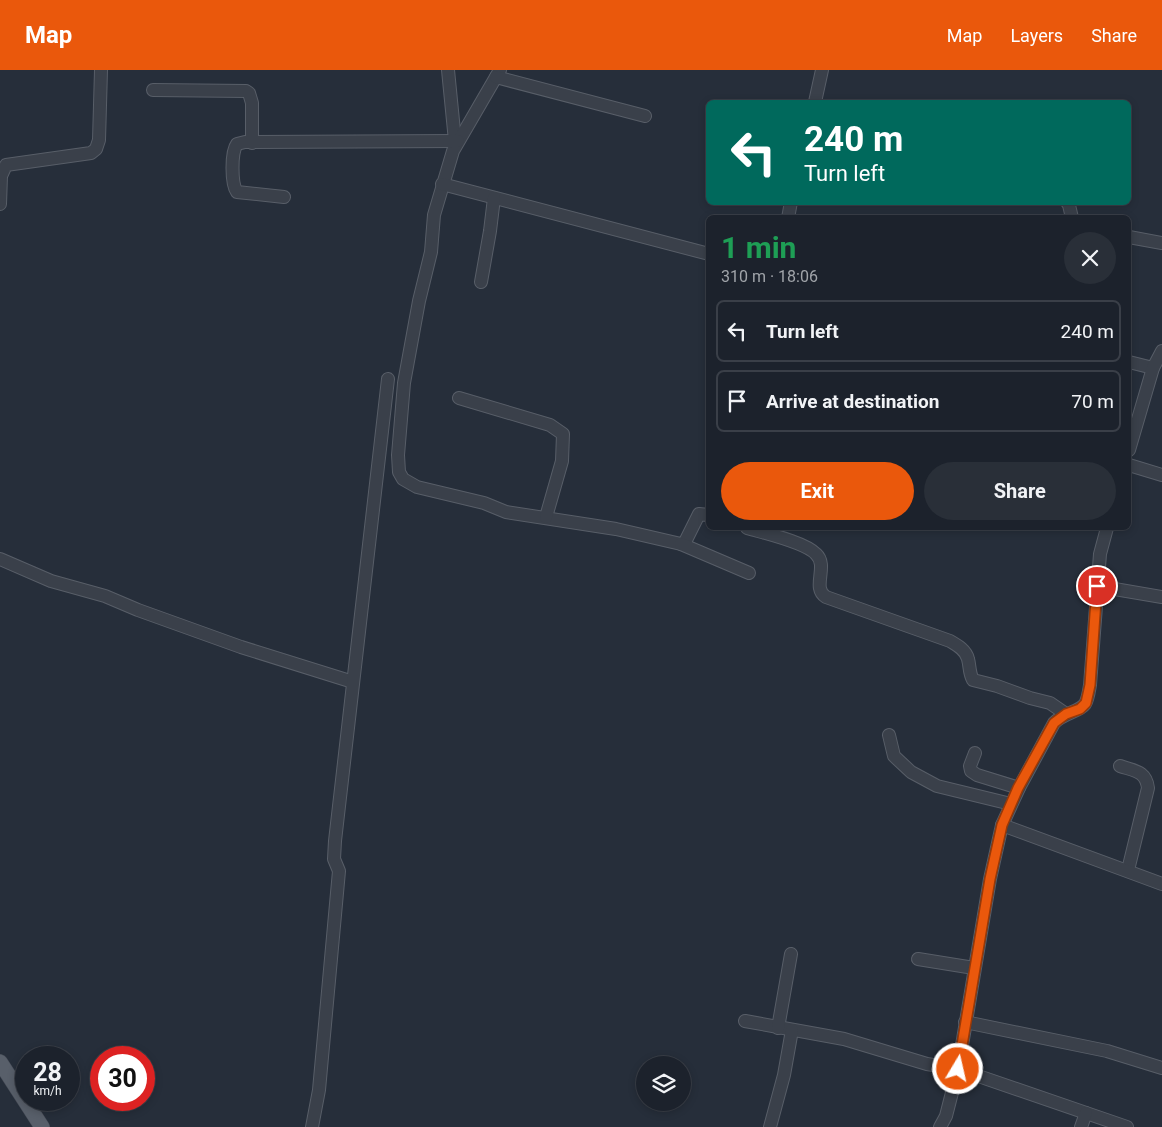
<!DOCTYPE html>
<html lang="en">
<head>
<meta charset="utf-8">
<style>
	body { margin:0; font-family:Roboto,sans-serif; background:#292f38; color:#f1f3f6; height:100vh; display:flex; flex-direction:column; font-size:19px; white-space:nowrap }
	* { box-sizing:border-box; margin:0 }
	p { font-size:16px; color:#a0a4a9 }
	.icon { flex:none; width:28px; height:28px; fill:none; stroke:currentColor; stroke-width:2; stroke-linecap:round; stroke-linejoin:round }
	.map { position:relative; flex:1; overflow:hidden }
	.sheet { position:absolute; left:706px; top:145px; width:425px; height:315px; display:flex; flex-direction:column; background:#1c222c; border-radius:8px; box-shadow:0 2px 8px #0003,0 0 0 1px #3a3f48 }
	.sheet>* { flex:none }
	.guide { position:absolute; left:706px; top:30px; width:425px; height:105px; border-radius:8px; box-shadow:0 2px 8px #0003,0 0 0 1px #3a3f48; background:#00695c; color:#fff; overflow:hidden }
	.fabs { position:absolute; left:636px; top:986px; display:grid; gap:10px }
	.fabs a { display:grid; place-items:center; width:55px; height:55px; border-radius:50%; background:#1c222c; box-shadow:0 2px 8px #0003,0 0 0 1px #3a3f48; font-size:25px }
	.speed { position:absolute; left:15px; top:976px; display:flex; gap:10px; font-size:25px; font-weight:700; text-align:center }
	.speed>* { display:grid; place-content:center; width:65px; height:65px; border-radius:50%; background:#1c222c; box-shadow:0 2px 8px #0003,0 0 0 1px #3a3f48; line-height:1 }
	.speed small { font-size:12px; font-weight:400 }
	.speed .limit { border:8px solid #d22; background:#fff; color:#111 }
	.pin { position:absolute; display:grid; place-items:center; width:42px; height:42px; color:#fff; margin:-21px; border:2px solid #fff; border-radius:50%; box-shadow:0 1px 5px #0007 }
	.me { position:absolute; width:55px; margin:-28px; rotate:9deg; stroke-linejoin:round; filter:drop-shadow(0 0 4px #0008) }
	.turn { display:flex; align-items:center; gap:18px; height:105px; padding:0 15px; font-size:22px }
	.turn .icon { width:65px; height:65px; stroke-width:2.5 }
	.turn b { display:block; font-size:35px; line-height:42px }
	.round { display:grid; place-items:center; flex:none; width:52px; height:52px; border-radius:26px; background:#292f38 }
	.summary { display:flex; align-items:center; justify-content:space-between; height:85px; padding:0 15px }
	h1 { font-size:30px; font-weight:700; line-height:38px; color:#1e9e55 }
	.action { display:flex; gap:10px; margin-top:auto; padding:10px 15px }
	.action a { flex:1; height:58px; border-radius:30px; background:#ea580c; color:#fff; font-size:20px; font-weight:700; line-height:58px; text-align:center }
	.action a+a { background:#292f38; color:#f1f3f6 }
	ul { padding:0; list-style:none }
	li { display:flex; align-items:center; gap:15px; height:62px; margin:0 10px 8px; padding:0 5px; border:2px solid #3a3f48; border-radius:8px }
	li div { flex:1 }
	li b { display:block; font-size:19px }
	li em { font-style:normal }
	header { display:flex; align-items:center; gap:30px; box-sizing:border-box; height:70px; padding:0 25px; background:#ea580c; color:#fff }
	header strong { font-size:24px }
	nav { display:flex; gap:28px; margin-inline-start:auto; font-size:18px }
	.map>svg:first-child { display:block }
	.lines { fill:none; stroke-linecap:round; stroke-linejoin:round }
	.minor-casing { stroke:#585e68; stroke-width:14 }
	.major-casing { stroke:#434953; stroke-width:16 }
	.minor { stroke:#3a404a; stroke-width:12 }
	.major { stroke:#585f6a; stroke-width:15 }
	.route-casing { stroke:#983908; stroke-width:12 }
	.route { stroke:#ea580c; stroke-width:9 }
</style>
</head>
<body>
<header>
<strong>Map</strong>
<nav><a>Map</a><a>Layers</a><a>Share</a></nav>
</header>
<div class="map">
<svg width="1162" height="1057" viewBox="0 0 1162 1057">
	<rect width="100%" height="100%" fill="#262e3a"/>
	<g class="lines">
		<g class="minor-casing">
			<g id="minor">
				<polyline points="448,0 455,71"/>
				<polyline points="500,0 453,81 434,145 431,182 419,231 404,313 398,385 399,402 403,409 417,417 484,433 506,442 616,459 681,474 685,472 699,444 709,445"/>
				<polyline points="496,7 645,46"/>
				<polyline points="153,20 246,21 249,23 252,33 252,73"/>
				<polyline points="815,32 822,0"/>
				<polyline points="442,114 709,184"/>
				<path d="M 284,127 L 237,122 C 231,114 231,82 237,74 L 245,72 L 458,71"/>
				<polyline points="1067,132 1069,135 1072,148"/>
				<polyline points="0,134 1,106 6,95 91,83 96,79 99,70 101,0"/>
				<polyline points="788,148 791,132"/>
				<polyline points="1129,167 1162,173"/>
				<polyline points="481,212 490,161 494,128"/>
				<polyline points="1129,292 1153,298"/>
				<polyline points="459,328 550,355 563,364 562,391 546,447"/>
				<polyline points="1129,380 1153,298 1162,281"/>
				<polyline points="1129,395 1162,405"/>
				<path d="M 747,458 C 764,463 805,472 816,484 C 829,496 811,518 826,527 L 950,571 C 957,575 966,580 968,589 C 970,596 969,603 973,610 L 997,616 L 1030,628 L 1050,633 L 1066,644"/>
				<polyline points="681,474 749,503"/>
				<polyline points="0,489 51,511 105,526 138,540 241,577 353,612"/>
				<polyline points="1097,516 1162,527"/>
				<polyline points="889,665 894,686 911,702 937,716 1011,734"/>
				<polyline points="975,683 970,696 971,701 977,705 1019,718"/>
				<path d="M 1120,696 C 1135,701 1146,701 1148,718 L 1128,800"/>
				<polyline points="1002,755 1162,814"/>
				<polyline points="918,889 974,898"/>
				<polyline points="745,951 844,969 927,994 958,999 1127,1057"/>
				<polyline points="965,952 1107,981 1162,998"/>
				<polyline points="778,958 791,884"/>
				<polyline points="312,1057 319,1020 339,801 334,789 335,771 388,309"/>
				<polyline points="770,1057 784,1005 792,960"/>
				<path d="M 940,1057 L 946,1046 L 958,999 L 990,809 L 1002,755 L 1019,718 L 1054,653 C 1063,643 1079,642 1085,634 C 1088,629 1089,621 1090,615 L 1100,484 L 1107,458"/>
				<polyline points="1081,1057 1086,1043"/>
			</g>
		</g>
		<g class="major-casing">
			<polyline id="major" points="0,992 42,1057"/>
		</g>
		<use href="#minor" class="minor"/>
		<use href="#major" class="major"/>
	</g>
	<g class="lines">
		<g class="route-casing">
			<polyline id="route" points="958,999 990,809 1002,755 1018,718 1054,653 1066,644 1080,639 1086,633 1090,615 1097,516"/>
		</g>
		<use href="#route" class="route"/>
	</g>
</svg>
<div class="fabs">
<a><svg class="icon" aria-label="layers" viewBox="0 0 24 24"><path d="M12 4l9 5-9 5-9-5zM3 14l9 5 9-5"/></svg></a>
</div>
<div class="speed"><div>28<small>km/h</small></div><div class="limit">30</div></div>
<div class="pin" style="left:1097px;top:516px;background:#d93025"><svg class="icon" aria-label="arrive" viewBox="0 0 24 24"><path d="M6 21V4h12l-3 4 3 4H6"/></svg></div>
<svg class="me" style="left:958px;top:999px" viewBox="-20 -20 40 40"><circle r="17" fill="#ea580c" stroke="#fff" stroke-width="3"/><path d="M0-11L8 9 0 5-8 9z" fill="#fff"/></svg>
<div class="guide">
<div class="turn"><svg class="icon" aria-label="left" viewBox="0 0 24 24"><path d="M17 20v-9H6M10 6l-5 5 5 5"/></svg><div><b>240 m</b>Turn left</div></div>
</div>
<section class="sheet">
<div class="summary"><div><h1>1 min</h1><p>310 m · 18:06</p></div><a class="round"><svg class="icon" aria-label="close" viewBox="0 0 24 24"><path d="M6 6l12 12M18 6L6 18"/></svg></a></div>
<ul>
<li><svg class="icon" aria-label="left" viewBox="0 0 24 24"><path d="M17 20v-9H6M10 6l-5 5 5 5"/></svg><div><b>Turn left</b></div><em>240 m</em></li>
<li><svg class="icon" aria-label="arrive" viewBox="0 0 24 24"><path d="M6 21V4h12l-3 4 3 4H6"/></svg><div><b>Arrive at destination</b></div><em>70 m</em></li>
</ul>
<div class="action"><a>Exit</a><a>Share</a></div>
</section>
</div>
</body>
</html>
